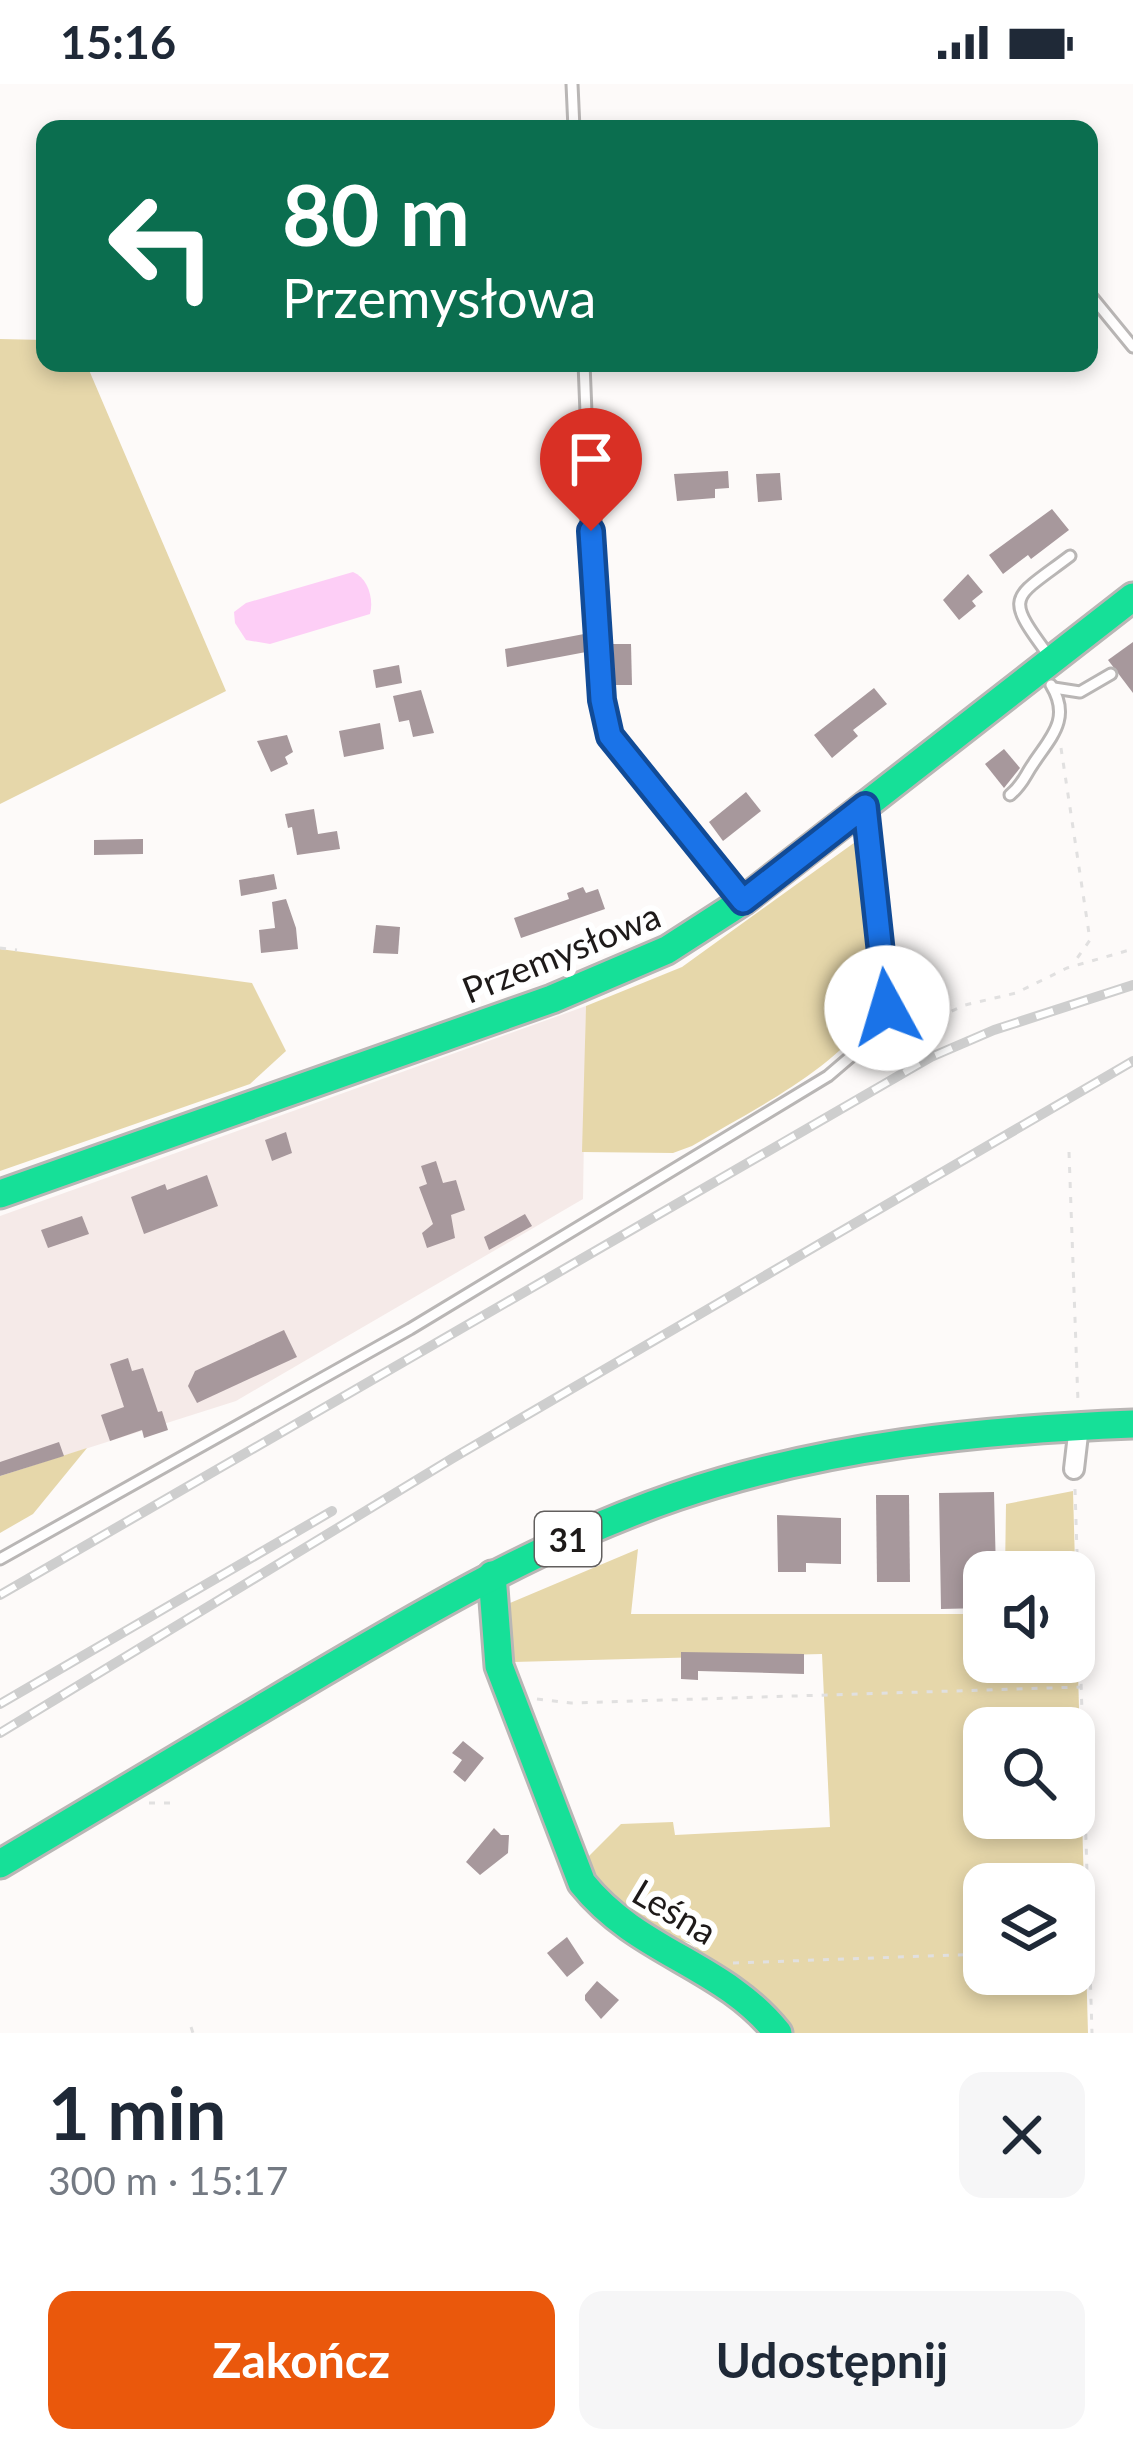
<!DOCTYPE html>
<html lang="pl">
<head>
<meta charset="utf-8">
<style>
	body { margin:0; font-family:Lato,sans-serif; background:#f6f6f7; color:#1f2937; height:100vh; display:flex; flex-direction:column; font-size:45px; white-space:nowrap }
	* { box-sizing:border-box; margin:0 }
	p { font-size:39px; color:#747a83 }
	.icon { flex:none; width:66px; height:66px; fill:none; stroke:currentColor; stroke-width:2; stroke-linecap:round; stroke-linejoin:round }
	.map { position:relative; height:1949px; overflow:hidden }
	.side { display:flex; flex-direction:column; background:#fff; flex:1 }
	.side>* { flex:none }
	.hud { position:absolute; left:36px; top:36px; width:1062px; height:252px; border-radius:24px; box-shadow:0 6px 18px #0003; background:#0b6e4f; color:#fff; overflow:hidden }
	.tools { position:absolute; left:963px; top:1467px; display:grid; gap:24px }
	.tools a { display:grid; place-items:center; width:132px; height:132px; border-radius:24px; background:#fff; box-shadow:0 6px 18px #0003; font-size:60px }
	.pin { position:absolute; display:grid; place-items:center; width:102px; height:102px; color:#fff; margin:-123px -51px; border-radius:50% 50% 50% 0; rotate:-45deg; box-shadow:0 0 12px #0007 }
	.pin .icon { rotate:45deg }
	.me { position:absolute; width:132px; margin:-66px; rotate:354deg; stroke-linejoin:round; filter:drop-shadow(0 0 9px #0008) }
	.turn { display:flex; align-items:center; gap:42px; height:252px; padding:0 48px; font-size:54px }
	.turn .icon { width:156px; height:156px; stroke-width:2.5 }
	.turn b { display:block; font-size:84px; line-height:102px }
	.round { display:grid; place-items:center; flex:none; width:126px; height:126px; border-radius:24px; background:#f6f6f7 }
	.summary { display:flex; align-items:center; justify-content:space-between; height:204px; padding:0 48px }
	h1 { font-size:72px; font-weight:700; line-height:90px }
	.cta { display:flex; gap:24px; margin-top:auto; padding:24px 48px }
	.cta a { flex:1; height:138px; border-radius:24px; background:#ea580c; color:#fff; font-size:48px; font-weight:700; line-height:138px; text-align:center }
	.cta a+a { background:#f6f6f7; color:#1f2937 }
	.status { display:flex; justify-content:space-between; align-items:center; height:84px; padding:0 60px; background:#fff; direction:ltr }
	.status svg { height:33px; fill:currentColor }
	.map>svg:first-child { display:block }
	.built { fill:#f5eae8 }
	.forest { fill:#e6d7aa; fill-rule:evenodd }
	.water { fill:#fdcef6 }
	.building { fill:#a7989c }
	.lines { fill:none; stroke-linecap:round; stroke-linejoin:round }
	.lane-casing { stroke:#b9b6b5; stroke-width:15 }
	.street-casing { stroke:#b9b6b5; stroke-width:24 }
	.fast-casing { stroke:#b9b6b5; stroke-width:33 }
	.path { stroke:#e1e0e0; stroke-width:3; stroke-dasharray:6 9; stroke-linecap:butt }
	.lane { stroke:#fffefe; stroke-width:9 }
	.street { stroke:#fffefe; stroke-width:18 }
	.fast { stroke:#16e098; stroke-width:27 }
	.rail-casing { stroke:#cecece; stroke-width:10 }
	.rail { stroke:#fff; stroke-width:6; stroke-dasharray:18; stroke-linecap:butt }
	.route-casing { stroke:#114b97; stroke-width:30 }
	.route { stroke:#1a73e8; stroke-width:21 }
	.labels { text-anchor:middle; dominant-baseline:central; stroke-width:12; stroke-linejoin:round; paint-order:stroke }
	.shield { fill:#fff; stroke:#625f5e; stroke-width:3 }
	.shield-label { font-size:33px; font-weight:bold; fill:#1e1a19 }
	.street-label { font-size:36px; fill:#1e1a19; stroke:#fff }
</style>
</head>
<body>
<div class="status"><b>15:16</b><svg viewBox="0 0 49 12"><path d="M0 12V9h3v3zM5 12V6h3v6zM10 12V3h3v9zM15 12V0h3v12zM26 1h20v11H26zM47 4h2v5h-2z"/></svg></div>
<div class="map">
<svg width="1133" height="1949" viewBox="0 0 1133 1949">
	<rect width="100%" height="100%" fill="#fdfaf9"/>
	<polygon class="built" points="586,922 583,1115 236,1317 0,1392 0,1132"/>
	<g class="forest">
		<polygon points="0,255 45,256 45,279 86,279 226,607 0,720"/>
		<path d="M 876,743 L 895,931 L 871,933 C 826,991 754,1025 692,1062 L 673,1069 L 582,1068 L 586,922 L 682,883 Z"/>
		<polygon points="0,865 252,899 286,967 250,1000 0,1087"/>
		<polygon points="87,1364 33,1430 0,1449 0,1392"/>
		<path d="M 1073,1407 L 1088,1949 L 786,1949 L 767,1917 L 689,1859 L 634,1843 L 593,1801 L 588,1773 L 621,1740 L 673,1738 L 675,1751 L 830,1743 L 822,1570 L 513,1578 L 510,1519 L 638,1465 L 631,1530 L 984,1530 L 984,1578 L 1074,1578 L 1074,1488 L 1005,1488 L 1006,1420 ZM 984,1644 L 1074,1644 L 1074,1734 L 984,1734 ZM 984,1800 L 1074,1800 L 1074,1890 L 984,1890 Z"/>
	</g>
	<path class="water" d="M 353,488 C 368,494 374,515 370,530 L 270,560 L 246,556 L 235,539 L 234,528 L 246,519 Z"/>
	<g class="building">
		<polygon points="728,387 729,404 715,405 715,414 677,417 674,390"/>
		<polygon points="780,389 782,416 758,418 756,390"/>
		<polygon points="1052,425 1069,446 1031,475 1028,471 1003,490 989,471"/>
		<polygon points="968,490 983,508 972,517 976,522 959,536 943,516"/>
		<polygon points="584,550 586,568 507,583 505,565"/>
		<polygon points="1133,558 1133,609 1108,576"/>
		<polygon points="613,560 631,560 632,601 615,601"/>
		<polygon points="399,581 402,599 376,604 373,586"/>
		<polygon points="874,604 887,620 853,646 858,652 832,674 814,651"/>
		<polygon points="421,606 434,649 413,653 409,636 399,638 393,612"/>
		<polygon points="380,639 384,665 344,673 339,647"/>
		<polygon points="287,651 293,668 285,673 288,680 271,688 257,657"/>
		<polygon points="1004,665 1020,684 1004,704 985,680"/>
		<polygon points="746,708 761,727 723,757 709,738"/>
		<polygon points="314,725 318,750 337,747 340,765 297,771 292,743 288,744 285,730"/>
		<polygon points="143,755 143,770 94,771 94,756"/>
		<polygon points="274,790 277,805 241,812 239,796"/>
		<polygon points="583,803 586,809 598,805 605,825 521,854 514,834 569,815 567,809"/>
		<polygon points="286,815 296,844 298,865 261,869 259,846 275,844 272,818"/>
		<polygon points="376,841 400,843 398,870 373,869"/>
		<polygon points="286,1048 292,1069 272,1077 265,1056"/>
		<polygon points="436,1077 443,1099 456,1096 465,1126 451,1131 455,1154 427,1164 422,1149 433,1140 419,1103 427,1100 421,1082"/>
		<polygon points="207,1091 218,1122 144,1150 131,1113 165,1100 167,1106"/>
		<polygon points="525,1130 532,1142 489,1166 484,1153"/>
		<polygon points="82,1132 89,1150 48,1164 41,1146"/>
		<polygon points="284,1246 297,1273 197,1319 188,1302 195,1287"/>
		<polygon points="128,1274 132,1287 143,1284 158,1328 162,1327 168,1346 144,1354 142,1346 110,1357 101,1331 124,1323 110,1280"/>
		<polygon points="59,1358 64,1372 0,1392 0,1378"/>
		<polygon points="994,1408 996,1488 984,1488 984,1524 941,1525 939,1409"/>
		<polygon points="876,1411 909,1411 910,1498 877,1498"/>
		<polygon points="777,1431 841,1434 841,1480 806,1479 806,1488 778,1488"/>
		<polygon points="681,1568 804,1570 804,1590 698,1587 698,1596 681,1595"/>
		<polygon points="463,1657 484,1674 465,1698 453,1688 462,1676 452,1669"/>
		<polygon points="494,1744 501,1751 509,1751 508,1769 480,1791 466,1778"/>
		<polygon points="567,1853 584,1879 567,1893 547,1869"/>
		<polygon points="597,1897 619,1916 601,1935 585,1916 585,1911"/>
	</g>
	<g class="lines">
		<g class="lane-casing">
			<g id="lane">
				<polyline points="572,0 574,45"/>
				<polyline points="1092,213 1133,263"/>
				<polyline points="584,279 589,404"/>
				<path d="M 1049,572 C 1003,510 1012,516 1070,472"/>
				<polyline points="1054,604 1080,608 1111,590"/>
				<path d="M 1010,711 C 1023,700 1024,693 1033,680 C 1050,654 1072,635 1051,601"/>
				<polyline points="0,1475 410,1245 828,992 876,951 887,924 866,727"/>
			</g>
		</g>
		<g class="street-casing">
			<g id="street">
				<polyline points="589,404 602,616 610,652 743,817"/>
				<polyline points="1074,1385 1079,1342"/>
			</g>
		</g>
		<g class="fast-casing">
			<g id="fast">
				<polyline points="0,1110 552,915 667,866 743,817 1133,513"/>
				<path d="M 492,1491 L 499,1582 L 582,1799 C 639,1870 722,1879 778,1949"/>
				<path d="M 0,1780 C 96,1723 192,1665 289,1608 C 414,1534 539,1459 677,1412 C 824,1362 979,1346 1133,1340"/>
			</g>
		</g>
		<g class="path">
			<polyline points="1061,664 1090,856 1073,880"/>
			<polyline points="0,864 17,866"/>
			<polyline points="895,946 925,939 965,921 1016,909 1067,884 1133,865"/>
			<polyline points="1069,1068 1078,1318"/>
			<polyline points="1075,1405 1092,1949"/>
			<polyline points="537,1615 571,1619 1081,1603"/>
			<polyline points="149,1719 171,1719"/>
			<polyline points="1074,1868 1089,1867"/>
			<polyline points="733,1879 984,1870"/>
			<polyline points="191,1943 193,1949"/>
		</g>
		<use href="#lane" class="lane"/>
		<use href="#street" class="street"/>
		<use href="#fast" class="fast"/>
		<g class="rail-casing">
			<g id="rail">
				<polyline points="0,1511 931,973 994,946 1133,901"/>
				<polyline points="0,1620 332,1427"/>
				<polyline points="0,1649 453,1374 1133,977"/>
			</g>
		</g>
		<use href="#rail" class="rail"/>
	</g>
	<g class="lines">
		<g class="route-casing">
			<polyline id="route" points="591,447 602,616 610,652 743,817 865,722 887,924"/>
		</g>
		<use href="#route" class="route"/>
	</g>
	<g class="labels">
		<rect class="shield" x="535" y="1428" width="66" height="54" rx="9"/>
		<g class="shield-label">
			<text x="568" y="1455">31</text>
		</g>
		<g class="street-label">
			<text transform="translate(561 868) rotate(-22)">Przemysłowa</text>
			<text transform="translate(675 1827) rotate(31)">Leśna</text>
		</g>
	</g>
</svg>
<div class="tools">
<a><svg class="icon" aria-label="sound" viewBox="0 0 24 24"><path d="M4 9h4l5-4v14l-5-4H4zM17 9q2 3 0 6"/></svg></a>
<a><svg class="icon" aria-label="search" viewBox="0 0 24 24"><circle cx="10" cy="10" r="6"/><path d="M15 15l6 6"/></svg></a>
<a><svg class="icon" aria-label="layers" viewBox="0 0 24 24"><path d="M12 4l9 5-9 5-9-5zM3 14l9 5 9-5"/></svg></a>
</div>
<div class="pin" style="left:591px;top:447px;background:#d93025"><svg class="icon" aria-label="arrive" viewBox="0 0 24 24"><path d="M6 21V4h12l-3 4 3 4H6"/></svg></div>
<svg class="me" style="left:887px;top:924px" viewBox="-20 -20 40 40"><circle r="19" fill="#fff"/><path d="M0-13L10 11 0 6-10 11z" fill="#1a73e8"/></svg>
<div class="hud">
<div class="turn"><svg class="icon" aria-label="left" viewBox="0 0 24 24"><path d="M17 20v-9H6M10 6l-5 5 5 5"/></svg><div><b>80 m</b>Przemysłowa</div></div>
</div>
</div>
<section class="side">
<div class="summary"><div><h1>1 min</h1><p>300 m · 15:17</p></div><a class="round"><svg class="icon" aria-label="close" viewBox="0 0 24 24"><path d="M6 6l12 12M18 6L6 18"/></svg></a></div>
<div class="cta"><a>Zakończ</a><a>Udostępnij</a></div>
</section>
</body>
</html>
